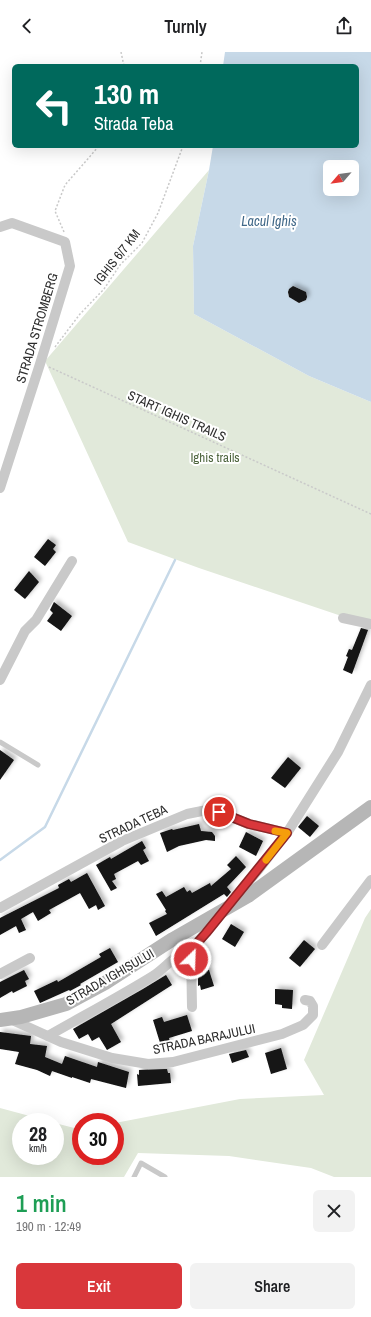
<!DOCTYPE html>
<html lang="en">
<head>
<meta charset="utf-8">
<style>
	body { margin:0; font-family:"Archivo Narrow",sans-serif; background:#f2f2f2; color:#202124; height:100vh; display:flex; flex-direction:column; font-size:15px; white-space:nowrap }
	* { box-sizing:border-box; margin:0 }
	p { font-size:13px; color:#757577 }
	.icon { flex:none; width:22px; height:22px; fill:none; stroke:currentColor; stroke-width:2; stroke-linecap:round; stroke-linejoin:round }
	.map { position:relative; height:1125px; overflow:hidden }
	.sheet { display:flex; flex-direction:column; background:#fff; flex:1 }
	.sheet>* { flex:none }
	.banner { position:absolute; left:12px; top:12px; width:347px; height:84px; border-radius:6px; box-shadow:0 4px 16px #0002; background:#00695c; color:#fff; overflow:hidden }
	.needle { width:26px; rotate:242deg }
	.controls { position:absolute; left:323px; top:108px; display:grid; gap:8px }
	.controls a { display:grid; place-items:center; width:36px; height:36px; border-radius:6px; background:#fff; box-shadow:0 4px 16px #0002; font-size:20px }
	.speed { position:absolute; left:12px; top:1061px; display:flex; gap:8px; font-size:20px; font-weight:700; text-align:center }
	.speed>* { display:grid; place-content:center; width:52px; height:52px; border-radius:50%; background:#fff; box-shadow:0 4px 16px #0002; line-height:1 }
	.speed small { font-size:10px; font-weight:400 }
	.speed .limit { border:6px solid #d22; background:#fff; color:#111 }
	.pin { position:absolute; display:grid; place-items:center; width:34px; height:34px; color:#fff; margin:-17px; border:2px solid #fff; border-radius:50%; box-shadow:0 1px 4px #0007 }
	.me { position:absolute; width:44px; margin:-22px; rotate:24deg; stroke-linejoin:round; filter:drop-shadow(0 0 3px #0008) }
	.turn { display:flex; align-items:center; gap:14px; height:84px; padding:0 16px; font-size:18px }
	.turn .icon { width:52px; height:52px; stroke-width:2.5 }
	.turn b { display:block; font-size:28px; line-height:34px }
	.round { display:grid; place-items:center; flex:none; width:42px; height:42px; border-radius:6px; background:#f2f2f2 }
	.headline { display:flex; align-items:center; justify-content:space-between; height:68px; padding:0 16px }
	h1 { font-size:24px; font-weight:600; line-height:30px; color:#1e9e55 }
	.action { display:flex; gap:8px; margin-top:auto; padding:8px 16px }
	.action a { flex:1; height:46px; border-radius:6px; background:#d9373b; color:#fff; font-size:16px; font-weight:600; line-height:46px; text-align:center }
	.action a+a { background:#f2f2f2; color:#202124 }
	header { display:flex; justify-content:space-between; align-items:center; height:52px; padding:0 16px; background:#fff; font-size:18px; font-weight:600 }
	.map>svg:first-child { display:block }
	.green { fill:#e1e9da }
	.water { fill:#c7d9e8; fill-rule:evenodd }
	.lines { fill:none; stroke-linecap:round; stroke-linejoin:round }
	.stream { stroke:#c7d9e8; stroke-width:2.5 }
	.building { fill:#131313; filter:url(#shadow) }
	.path { stroke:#c9c9c9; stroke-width:1.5; stroke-dasharray:2 2; stroke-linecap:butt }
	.lane { stroke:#c9c9c9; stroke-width:5 }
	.street { stroke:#c9c9c9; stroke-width:10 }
	.secondary { stroke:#b6b6b6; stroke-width:14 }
	.route-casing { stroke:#8d2426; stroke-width:10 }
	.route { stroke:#d9373b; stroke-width:7 }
	.slow { stroke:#f59e0b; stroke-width:7 }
	.labels { text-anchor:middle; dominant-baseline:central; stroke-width:4; stroke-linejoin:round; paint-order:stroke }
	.street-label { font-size:13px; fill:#2c2c2c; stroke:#fff }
	.park-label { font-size:13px; fill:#4d643d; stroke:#fff }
	.water-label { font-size:14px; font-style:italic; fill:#406888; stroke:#fff }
</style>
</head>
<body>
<header><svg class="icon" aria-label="back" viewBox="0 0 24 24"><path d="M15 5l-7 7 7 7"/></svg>Turnly<svg class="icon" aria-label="share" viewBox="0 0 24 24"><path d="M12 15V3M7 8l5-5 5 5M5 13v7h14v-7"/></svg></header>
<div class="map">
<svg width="371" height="1125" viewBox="0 0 371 1125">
	<defs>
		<filter id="shadow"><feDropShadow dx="3" dy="-3" stdDeviation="2" flood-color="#0004"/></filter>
	</defs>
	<rect width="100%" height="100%" fill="#fff"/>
	<g class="green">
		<polygon points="209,118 193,194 194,262 309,324 371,350 371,574 199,516 128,490 45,309"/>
		<polygon points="371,857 371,1125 334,1125 311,1116 229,1104 138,1101 124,1125 0,1125 0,1056 52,1070 21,1070 21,1104 55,1104 55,1071 78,1077 81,1077 81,1104 115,1104 115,1071 240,1047 324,1043 304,1008 365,866"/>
	</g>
	<path class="water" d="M 225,0 L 371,0 L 371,350 L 309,324 L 194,262 L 193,194 L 209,118 L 213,94 L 357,94 L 357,14 L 223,14 ZM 330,115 L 352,115 L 352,137 L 330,137 ZM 293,234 L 306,240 L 307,245 L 306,248 L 299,251 L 289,245 C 287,239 288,238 293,234 Z"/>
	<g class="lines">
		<polyline class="stream" points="0,808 45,775 175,508"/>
	</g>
	<g class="building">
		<polygon points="293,234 306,240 307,245 306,248 299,251 289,245 288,240 289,237"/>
		<polygon points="48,487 56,493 53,497 56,500 45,514 34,505"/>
		<polygon points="29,519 39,530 25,547 14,538"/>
		<polygon points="54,550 72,564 61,579 47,569 53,561 50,558"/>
		<polygon points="361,576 368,578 352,622 343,618 348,605 346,604 349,597 352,598"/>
		<polygon points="0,698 14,708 0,728"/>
		<polygon points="288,705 301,716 285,736 271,726"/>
		<polygon points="307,764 319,774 310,785 298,775"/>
		<polygon points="199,772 201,779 212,780 215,784 215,789 206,788 179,794 167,800 160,781 172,777 173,778"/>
		<polygon points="246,780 263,789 256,804 239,795"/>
		<polygon points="142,789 146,796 143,798 149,809 141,813 138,809 114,822 116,827 112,829 117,836 111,839 96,813 110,805 111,807"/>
		<polygon points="236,804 246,815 227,835 231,840 227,845 224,842 156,884 149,871 167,862 165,859 166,858 156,842 162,839 166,845 184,835 187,840 190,838 192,841 210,831 211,834 231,817 227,813"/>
		<polygon points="87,821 105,854 98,858 96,853 89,857 80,841 49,858 51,861 38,869 33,860 21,867 26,878 19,881 16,874 0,883 0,866 59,836 58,833 69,827 71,830"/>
		<polygon points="231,872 244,880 235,895 222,887"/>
		<polygon points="304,888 315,897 300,915 289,906"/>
		<polygon points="110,896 118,910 80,932 81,933 70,939 69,938 40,951 34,939 57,928 58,930 101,905 99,902"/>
		<polygon points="24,918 29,927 25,929 27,934 13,941 12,939 0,946 0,930"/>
		<polygon points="209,918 214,934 201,938 200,933 198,934 198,924 202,922 201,920"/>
		<polygon points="166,923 172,933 111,972 121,990 107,998 99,985 92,989 88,982 79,987 73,977 143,937"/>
		<polygon points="275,937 293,938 292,957 282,956 282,953 275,952"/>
		<polygon points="187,963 192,979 169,986 170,991 161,994 153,968 162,965 164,970"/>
		<polygon points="0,980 31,984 30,992 47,994 45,1005 62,1012 65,1004 97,1015 98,1010 129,1020 126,1036 91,1027 90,1031 72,1025 72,1026 52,1019 50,1024 37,1018 15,1012 19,1000 0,997"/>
		<polygon points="281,996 287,1017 271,1022 265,1001"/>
		<polygon points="246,998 249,1005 232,1011 229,1002"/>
		<polygon points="167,1017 168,1021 170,1021 171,1031 138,1034 137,1022 139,1023 139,1018"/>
	</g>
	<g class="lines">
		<g class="path">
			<polyline points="121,0 124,14"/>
			<polyline points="200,14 202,0"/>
			<polyline points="64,180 55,159 65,133 99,94"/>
			<polyline points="55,295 80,262 104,237 120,213 142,191 158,161 183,94"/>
			<polyline points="49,315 371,462"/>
		</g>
		<g class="lane">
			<polyline points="0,690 38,713"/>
			<polyline points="134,1125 141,1111 165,1125"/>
		</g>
		<g class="street">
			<polyline points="0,175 12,171 65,190 70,214 40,312 0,436"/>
			<polyline points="343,566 371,572"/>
			<polyline points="0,628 25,579 36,568 72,509"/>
			<polyline points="0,856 122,789 187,762 207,758 219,760 249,772 287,781"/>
			<polyline points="322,893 371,828"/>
			<polyline points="191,898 192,955"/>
			<polyline points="0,922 30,906"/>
			<polyline points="10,967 61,990 112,1006 148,1012 173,1010 282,982 303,973 313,963 313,954 310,949 305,948"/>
			<path d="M 48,984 C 83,964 119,945 153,924 C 168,914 172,904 191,898 L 259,817 L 287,781 L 338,700 L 371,633"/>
		</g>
		<polyline class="secondary" points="0,968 21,965 66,952 105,931 173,887 248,844 371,755"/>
	</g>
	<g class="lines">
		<g class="route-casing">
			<polyline id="route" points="191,907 191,898 206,881 287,781 249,772 219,760"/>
		</g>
		<use href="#route" class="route"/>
		<polyline class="slow" points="266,808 287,781 275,779"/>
	</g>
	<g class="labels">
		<g class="street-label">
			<text transform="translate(117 205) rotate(-52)">IGHIS 6/7 KM</text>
			<text transform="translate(37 276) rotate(-73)">STRADA STROMBERG</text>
			<text transform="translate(177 364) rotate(24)">START IGHIS TRAILS</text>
			<text transform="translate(133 772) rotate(-25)">STRADA TEBA</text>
			<text transform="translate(110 925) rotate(-30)">STRADA IGHIȘULUI</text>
			<text transform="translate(204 987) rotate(-12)">STRADA BARAJULUI</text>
		</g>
		<g class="park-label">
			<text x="215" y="405">Ighis trails</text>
		</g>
		<g class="water-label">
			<text x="269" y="169">Lacul Ighiș</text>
		</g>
	</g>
</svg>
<div class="controls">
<a><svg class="needle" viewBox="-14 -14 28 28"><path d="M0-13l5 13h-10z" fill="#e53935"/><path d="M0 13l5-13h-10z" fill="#757577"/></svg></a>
</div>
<div class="speed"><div>28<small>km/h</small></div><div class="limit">30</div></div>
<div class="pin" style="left:219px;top:760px;background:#d93025"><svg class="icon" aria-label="arrive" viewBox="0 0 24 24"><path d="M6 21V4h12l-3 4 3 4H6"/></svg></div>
<svg class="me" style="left:191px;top:907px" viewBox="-20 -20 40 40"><circle r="17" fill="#d9373b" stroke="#fff" stroke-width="3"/><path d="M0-11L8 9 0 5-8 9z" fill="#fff"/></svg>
<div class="banner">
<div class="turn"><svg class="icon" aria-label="left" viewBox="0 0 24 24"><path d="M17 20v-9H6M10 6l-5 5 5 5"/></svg><div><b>130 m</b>Strada Teba</div></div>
</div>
</div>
<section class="sheet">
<div class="headline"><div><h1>1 min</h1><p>190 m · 12:49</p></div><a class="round"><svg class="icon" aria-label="close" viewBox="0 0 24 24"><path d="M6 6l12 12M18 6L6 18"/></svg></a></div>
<div class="action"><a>Exit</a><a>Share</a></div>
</section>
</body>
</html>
